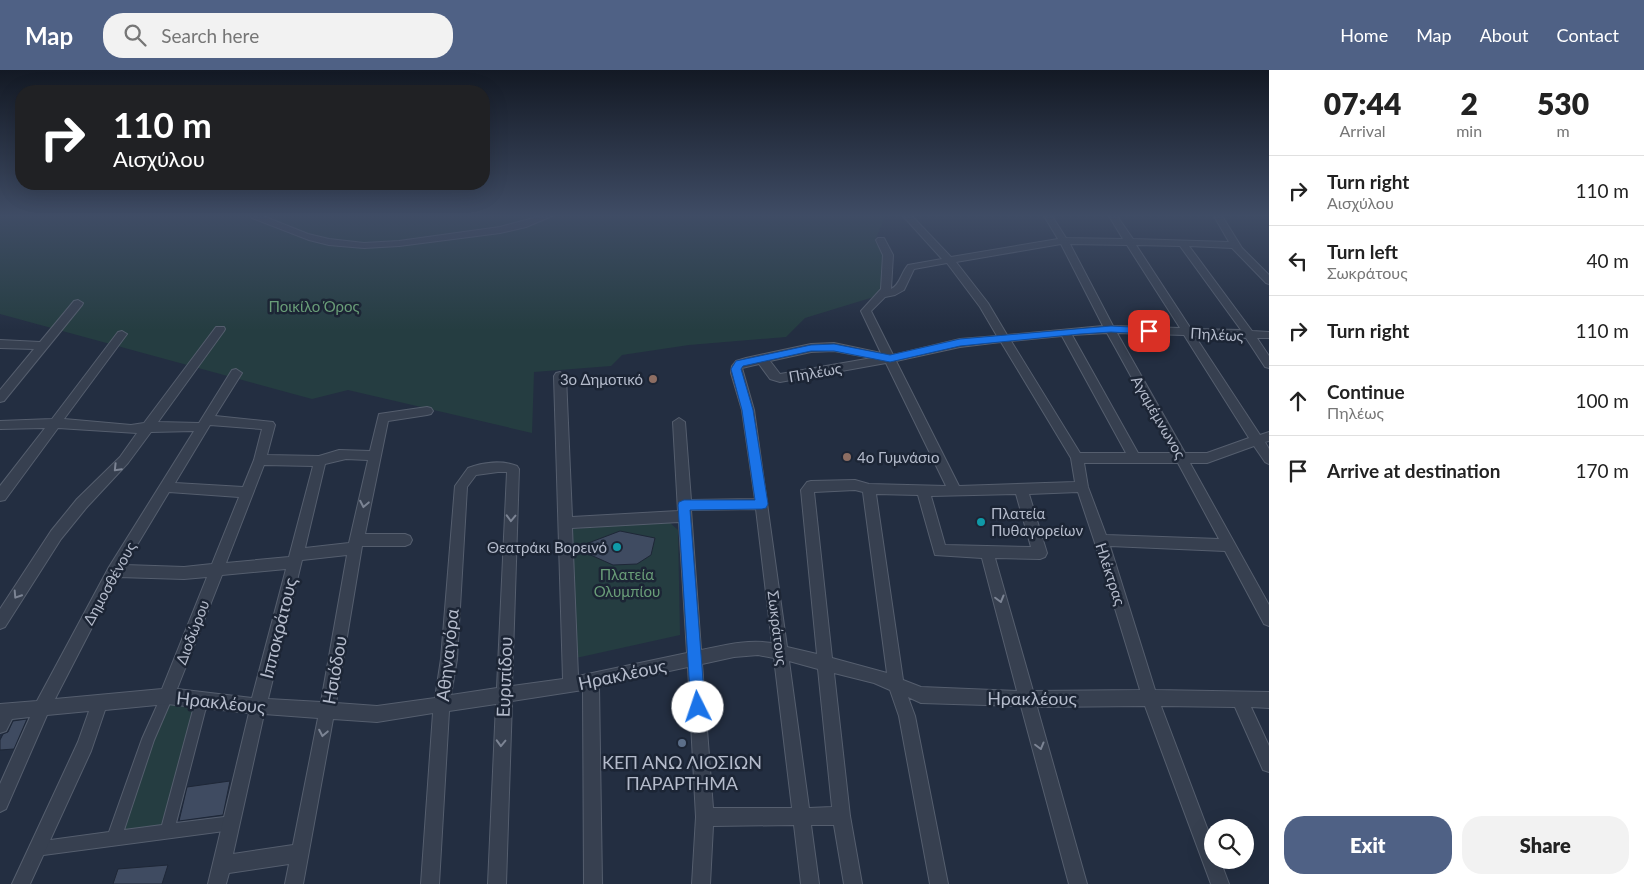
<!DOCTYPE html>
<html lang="en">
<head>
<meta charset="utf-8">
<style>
	body { margin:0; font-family:Lato,sans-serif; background:#f2f2f2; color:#222; height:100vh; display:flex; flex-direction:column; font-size:19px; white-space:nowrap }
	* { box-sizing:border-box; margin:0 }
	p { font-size:16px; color:#767676 }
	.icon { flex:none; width:28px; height:28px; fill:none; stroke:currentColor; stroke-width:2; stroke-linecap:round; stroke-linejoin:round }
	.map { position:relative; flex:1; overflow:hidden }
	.sheet { display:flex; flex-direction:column; background:#fff; width:375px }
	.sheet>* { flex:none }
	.hud { position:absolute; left:15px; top:15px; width:475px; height:105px; border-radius:20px; box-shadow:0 5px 20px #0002; background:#202124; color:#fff; overflow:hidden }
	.fabs { position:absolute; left:1204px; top:749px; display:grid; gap:10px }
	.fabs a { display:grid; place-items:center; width:50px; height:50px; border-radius:50%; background:#fff; box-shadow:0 5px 20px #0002; font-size:25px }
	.pin { position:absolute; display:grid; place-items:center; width:42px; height:42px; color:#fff; margin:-21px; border-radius:10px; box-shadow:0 2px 8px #0006 }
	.me { position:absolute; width:55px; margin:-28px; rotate:356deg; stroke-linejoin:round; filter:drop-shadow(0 0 4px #0008) }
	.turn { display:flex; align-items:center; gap:18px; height:105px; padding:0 15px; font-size:22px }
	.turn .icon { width:65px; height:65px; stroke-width:2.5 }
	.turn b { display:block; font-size:35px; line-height:42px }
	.eta { display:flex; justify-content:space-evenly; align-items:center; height:85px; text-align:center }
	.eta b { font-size:30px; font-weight:800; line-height:35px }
	.cta { display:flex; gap:10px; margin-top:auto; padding:10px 15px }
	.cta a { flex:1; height:58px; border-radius:20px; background:#4f6185; color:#fff; font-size:20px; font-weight:800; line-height:58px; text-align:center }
	.cta a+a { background:#f2f2f2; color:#222 }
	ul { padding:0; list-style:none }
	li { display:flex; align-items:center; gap:15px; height:70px; padding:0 15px; border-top:1px solid #e0e0e0 }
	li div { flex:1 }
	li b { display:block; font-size:19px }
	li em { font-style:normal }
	header { display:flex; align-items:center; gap:30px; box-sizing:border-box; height:70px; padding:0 25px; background:#4f6185; color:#fff }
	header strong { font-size:24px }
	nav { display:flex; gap:28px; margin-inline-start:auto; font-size:18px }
	.search { width:350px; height:45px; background:#f2f2f2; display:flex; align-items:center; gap:12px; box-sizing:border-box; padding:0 18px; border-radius:20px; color:#767676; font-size:19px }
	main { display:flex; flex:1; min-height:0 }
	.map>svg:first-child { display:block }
	.green { fill:#253d41 }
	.building { fill:#3f4b61; stroke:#1e2737 }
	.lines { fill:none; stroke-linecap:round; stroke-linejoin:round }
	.pedestrian-casing { stroke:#555e6e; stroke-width:2 }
	.minor-casing { stroke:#555e6e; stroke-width:2 }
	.pedestrian { fill:#374050; fill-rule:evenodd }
	.minor { fill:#374050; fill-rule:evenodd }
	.oneway { stroke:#7c8494 }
	.route { fill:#1a73e8; stroke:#114b97 }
	.education-dot { fill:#8d6e63; stroke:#1c2535; stroke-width:2 }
	.culture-dot { fill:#0f9aa8; stroke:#1c2535; stroke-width:2 }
	.service-dot { fill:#5c6f8a; stroke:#1c2535; stroke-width:2 }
	.labels { text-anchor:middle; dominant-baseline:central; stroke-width:5; stroke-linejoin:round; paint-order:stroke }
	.park-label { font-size:15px; fill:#699d78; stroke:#1c2535 }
	.street-label { font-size:15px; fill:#b4bbcb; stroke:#1c2535 }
	.poi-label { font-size:15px; fill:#b4bbcb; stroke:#1c2535; text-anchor:end }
	.near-street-label { font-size:18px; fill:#b4bbcb; stroke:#1c2535 }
	.near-poi-label { font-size:18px; fill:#b4bbcb; stroke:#1c2535 }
</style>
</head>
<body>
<header>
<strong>Map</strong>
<div class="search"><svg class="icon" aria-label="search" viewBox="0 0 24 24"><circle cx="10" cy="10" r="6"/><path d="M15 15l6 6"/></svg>Search here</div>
<nav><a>Home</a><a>Map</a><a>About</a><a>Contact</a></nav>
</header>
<main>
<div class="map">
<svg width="1269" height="814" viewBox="0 0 1269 814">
	<rect width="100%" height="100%" fill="#232e41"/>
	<g class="green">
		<polygon points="0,146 885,146 875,171 884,183 883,219 877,226 805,248 786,267 689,275 622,285 611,296 534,302 532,363 348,320 312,329 0,244"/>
		<polygon points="669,452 678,460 680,565 576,588 573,459"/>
		<polygon points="167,626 204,630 167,761 114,768"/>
	</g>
	<g class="building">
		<polygon points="620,461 655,468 651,485 637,494 613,495 575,478"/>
		<polygon points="27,649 14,679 0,680 0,670 3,664 8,662 13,651"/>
		<polygon points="230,711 223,745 179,751 187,717"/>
		<polygon points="168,795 162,814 113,814 118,799"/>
	</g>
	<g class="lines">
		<g class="pedestrian-casing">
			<polygon id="pedestrian" points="167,620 171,622 173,626 154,670 124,760 162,755 193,640 200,626 204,624 208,626 210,630 205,641 176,753 232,746 237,748 239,753 237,758 232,760 36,786 31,784 29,779 31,774 36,772 109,762 142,669 163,622"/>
		</g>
		<g class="minor-casing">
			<g id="minor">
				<polygon points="251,146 263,146 308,164 329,169 364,173 399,171 500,157 541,146 552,146 526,157 500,163 399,176 364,178 329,175 309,170 252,148"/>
				<path d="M 903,146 L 912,146 L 951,187 L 1058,169 L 1044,146 L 1052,146 L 1066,168 L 1123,169 L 1109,146 L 1117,146 L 1133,169 L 1229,172 L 1214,146 L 1222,146 L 1242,178 L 1269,205 L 1269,214 L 1266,213 L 1232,178 L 1189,176 L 1252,261 L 1269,262 L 1269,268 L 1257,268 L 1269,286 L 1269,298 L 1265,297 L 1246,268 L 1195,266 L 1260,365 L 1269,362 L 1269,371 L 1265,372 L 1269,379 L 1269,394 L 1265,392 L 1254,376 L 1207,393 L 1190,393 L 1269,535 L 1269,556 L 1264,554 L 1225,481 L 1110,476 L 1155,620 L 1269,622 L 1269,638 L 1251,637 L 1269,676 L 1269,702 L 1263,700 L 1235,637 L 1161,636 L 1212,771 L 1212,790 L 1220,790 L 1229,814 L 1211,814 L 1145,636 L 1037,637 L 1087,814 L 1069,814 L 1021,636 L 921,633 L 908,627 L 915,646 L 948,814 L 930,814 L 899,646 L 890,620 L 874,613 L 834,603 L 850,746 L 862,814 L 844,814 L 834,755 L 811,755 L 819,814 L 801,814 L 794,755 L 713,756 L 710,814 L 692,814 L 696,747 L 688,597 L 599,616 L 602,814 L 584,814 L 583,620 L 512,631 L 506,814 L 488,814 L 496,634 L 449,641 L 439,814 L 421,814 L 433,643 L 377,652 L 333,649 L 303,814 L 285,814 L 289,794 L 229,803 L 226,814 L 208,814 L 249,643 L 167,634 L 105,640 L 91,681 L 30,814 L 12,814 L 78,672 L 89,641 L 47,645 L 6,739 L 0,742 L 0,714 L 30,647 L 12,649 L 6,661 L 0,663 L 0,634 L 37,631 L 109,497 L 194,361 L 151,362 L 128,393 L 87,437 L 61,469 L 5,557 L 0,559 L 0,539 L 51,461 L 77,429 L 120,387 L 137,363 L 58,358 L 5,430 L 0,431 L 0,416 L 45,358 L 0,359 L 0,351 L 52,349 L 118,262 L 122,261 L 127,264 L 64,349 L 131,355 L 144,353 L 216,257 L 224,257 L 225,259 L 224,261 L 158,352 L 199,353 L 232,300 L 236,299 L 242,303 L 215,346 L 273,352 L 275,355 L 267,385 L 319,386 L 339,380 L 370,381 L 379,344 L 427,337 L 431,338 L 433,341 L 431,344 L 427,345 L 388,351 L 365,464 L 405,464 L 410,466 L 412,470 L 410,474 L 405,476 L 362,476 L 336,633 L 377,636 L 435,628 L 441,589 L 455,416 L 468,398 C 483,392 502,390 517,396 L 519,399 L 512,616 L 563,609 L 554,306 L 556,303 L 560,302 L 566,306 L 572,447 L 678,441 L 673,352 L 679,348 L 685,352 L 691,430 L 755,429 L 742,340 L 731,303 L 732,296 L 736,291 L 746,288 L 811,274 L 834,273 L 881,283 L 861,241 L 881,219 L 883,185 L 876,170 L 878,168 L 884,168 L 893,185 L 891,219 C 900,215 901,203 908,195 L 942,189 ZM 1061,174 L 1103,256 L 1007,265 L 988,233 L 956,192 ZM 1070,174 L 1127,175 L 1180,258 L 1113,256 ZM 1136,175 L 1180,176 L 1241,260 L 1191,259 ZM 947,193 L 980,237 L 997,266 L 960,269 L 893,285 L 871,241 L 885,227 L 895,225 L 904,220 L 914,199 ZM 1107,263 L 1116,279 L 1173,383 L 1138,383 L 1072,265 ZM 1117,263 L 1184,265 L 1249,368 L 1207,383 L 1185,383 ZM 1062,266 L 1126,383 L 1080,383 L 1011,271 ZM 1001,272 L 1071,388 L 1075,412 L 959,416 L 896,291 L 960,277 ZM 834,281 L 872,288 L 780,304 L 770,291 L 811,282 ZM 886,293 L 946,416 L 869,414 L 855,410 L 811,411 L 807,412 L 801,420 L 817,584 L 787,577 L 754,340 L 742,298 L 759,294 L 770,309 L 780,312 ZM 210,355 L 262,359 L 254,390 L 243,417 L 175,413 ZM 346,389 L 368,390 L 349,473 L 305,478 L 325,394 ZM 1084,393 L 1178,393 L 1219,469 L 1106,465 L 1088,417 ZM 264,395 L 313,396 L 289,487 L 226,493 ZM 498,402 L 507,402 L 497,618 L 451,625 L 457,589 L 467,417 L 476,405 ZM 855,420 L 863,422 L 887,603 L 832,588 L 814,422 ZM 169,422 L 239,427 L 212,494 L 184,497 L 125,495 ZM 1078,422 L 1094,470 L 1140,620 L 1033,621 L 995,488 L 1040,489 L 1045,487 L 1047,483 L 1029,424 ZM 876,424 L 918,425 L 935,485 L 982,488 L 1017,621 L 921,617 L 903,610 ZM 1016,424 L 1031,477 L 945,475 L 931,426 ZM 756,439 L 772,573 C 748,569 725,575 701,580 L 691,440 ZM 679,452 L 687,583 L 578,606 L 572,458 ZM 347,485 L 321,632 L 268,629 L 302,490 ZM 286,499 L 252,628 L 177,619 L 222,505 ZM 118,507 L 184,509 L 207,507 L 162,619 L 55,629 ZM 758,585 L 774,588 L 792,738 L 713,738 L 702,594 L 734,587 ZM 789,591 L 818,599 L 832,737 L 809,738 ZM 264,644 L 318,648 L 293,775 L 233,784 Z"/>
				<polygon points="78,230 83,233 82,235 4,331 0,332 0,320 34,279 0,278 0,270 40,272 74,231"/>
			</g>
		</g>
		<use href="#pedestrian" class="pedestrian"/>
		<use href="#minor" class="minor"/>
	</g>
	<defs><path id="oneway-chevron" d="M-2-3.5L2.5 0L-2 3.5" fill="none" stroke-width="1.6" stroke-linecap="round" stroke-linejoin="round" transform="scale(1.25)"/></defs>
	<g class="oneway">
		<use href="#oneway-chevron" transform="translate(117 398) rotate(134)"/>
		<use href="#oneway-chevron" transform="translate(364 434) rotate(101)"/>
		<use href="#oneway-chevron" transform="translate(511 448) rotate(92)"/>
		<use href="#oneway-chevron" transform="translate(17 525) rotate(123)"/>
		<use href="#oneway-chevron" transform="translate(1000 529) rotate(75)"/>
		<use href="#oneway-chevron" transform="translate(323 663) rotate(101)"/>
		<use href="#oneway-chevron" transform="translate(501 673) rotate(92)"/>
		<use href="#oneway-chevron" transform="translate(1040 676) rotate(75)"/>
	</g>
	<linearGradient id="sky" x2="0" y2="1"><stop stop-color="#131924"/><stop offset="0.56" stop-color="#3f4c65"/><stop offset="1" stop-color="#3f4c65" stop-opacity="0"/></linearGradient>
	<rect width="1269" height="260" fill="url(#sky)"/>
	<polygon class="route" points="1111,256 1149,258 1154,261 1149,264 1111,262 1080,264 960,276 890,292 834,281 811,281 743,296 741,299 753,340 768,434 766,438 762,439 690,440 705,637 703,642 698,644 693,642 691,637 678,435 679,432 684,430 755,430 742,340 731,299 736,291 811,275 834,274 890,285 960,269"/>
	<g class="education-dot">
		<circle cx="653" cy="309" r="5"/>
		<circle cx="847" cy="387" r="5"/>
	</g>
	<g class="culture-dot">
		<circle cx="981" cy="452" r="5"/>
		<circle cx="617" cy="477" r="5"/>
	</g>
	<circle class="service-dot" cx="682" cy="673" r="5"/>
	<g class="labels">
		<g class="park-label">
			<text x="314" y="236">Ποικίλο Όρος</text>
			<text x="627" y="504">Πλατεία<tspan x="627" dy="17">Ολυμπίου</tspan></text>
		</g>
		<g class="street-label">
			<text transform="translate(1217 264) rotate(3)">Πηλέως</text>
			<text transform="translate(815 302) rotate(-10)">Πηλέως</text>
			<text transform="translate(1159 347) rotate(60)">Αγαμέμνωνος</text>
			<text transform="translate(1111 504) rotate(72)">Ηλέκτρας</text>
			<text transform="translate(109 513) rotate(-61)">Δημοσθένους</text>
			<text transform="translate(778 558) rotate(83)">Σωκράτους</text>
			<text transform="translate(192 562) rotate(-69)">Διοδώρου</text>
		</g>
		<g class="poi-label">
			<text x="643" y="309">3ο Δημοτικό</text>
			<text x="857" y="387" text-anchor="start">4ο Γυμνάσιο</text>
			<text x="991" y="443" text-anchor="start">Πλατεία<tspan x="991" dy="17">Πυθαγορείων</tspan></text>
			<text x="607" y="477">Θεατράκι Βορεινό</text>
		</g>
		<g class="near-street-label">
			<text transform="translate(278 558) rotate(-76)">Ιπποκράτους</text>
			<text transform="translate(447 585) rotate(-84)">Αθηναγόρα</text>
			<text transform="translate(334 600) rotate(-80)">Ησιόδου</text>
			<text transform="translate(622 604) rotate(-12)">Ηρακλέους</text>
			<text transform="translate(504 607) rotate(-88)">Ευριπίδου</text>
			<text x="1032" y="628">Ηρακλέους</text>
			<text transform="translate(221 632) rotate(6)">Ηρακλέους</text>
		</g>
		<g class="near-poi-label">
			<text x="682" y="692">ΚΕΠ ΑΝΩ ΛΙΟΣΙΩΝ<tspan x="682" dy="21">ΠΑΡΑΡΤΗΜΑ</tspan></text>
		</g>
	</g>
</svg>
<div class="fabs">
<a><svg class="icon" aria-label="search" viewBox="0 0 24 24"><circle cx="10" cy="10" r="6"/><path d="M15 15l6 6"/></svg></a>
</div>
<div class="pin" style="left:1149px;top:261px;background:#d93025"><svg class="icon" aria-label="arrive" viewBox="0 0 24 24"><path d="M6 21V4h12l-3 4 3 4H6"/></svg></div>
<svg class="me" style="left:698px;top:637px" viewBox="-20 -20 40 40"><circle r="19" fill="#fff"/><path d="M0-13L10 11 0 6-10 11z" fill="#1a73e8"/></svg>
<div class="hud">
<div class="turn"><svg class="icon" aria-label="right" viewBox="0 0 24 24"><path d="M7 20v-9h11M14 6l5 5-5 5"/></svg><div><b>110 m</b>Αισχύλου</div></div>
</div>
</div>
<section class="sheet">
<div class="eta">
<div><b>07:44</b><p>Arrival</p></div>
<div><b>2</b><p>min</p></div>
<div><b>530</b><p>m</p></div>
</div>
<ul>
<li><svg class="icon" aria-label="right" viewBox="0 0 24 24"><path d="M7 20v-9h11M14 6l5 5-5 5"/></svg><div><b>Turn right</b><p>Αισχύλου</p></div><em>110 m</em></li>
<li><svg class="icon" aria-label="left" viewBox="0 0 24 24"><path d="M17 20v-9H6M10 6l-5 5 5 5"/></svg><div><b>Turn left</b><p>Σωκράτους</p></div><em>40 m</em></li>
<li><svg class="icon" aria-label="right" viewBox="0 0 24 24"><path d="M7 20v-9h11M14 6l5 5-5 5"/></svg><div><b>Turn right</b></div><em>110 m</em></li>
<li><svg class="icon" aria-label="ahead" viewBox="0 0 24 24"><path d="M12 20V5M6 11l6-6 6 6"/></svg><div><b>Continue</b><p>Πηλέως</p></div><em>100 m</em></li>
<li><svg class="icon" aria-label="arrive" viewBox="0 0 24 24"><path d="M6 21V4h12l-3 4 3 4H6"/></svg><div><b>Arrive at destination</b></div><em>170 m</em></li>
</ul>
<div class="cta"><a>Exit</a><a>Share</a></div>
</section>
</main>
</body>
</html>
